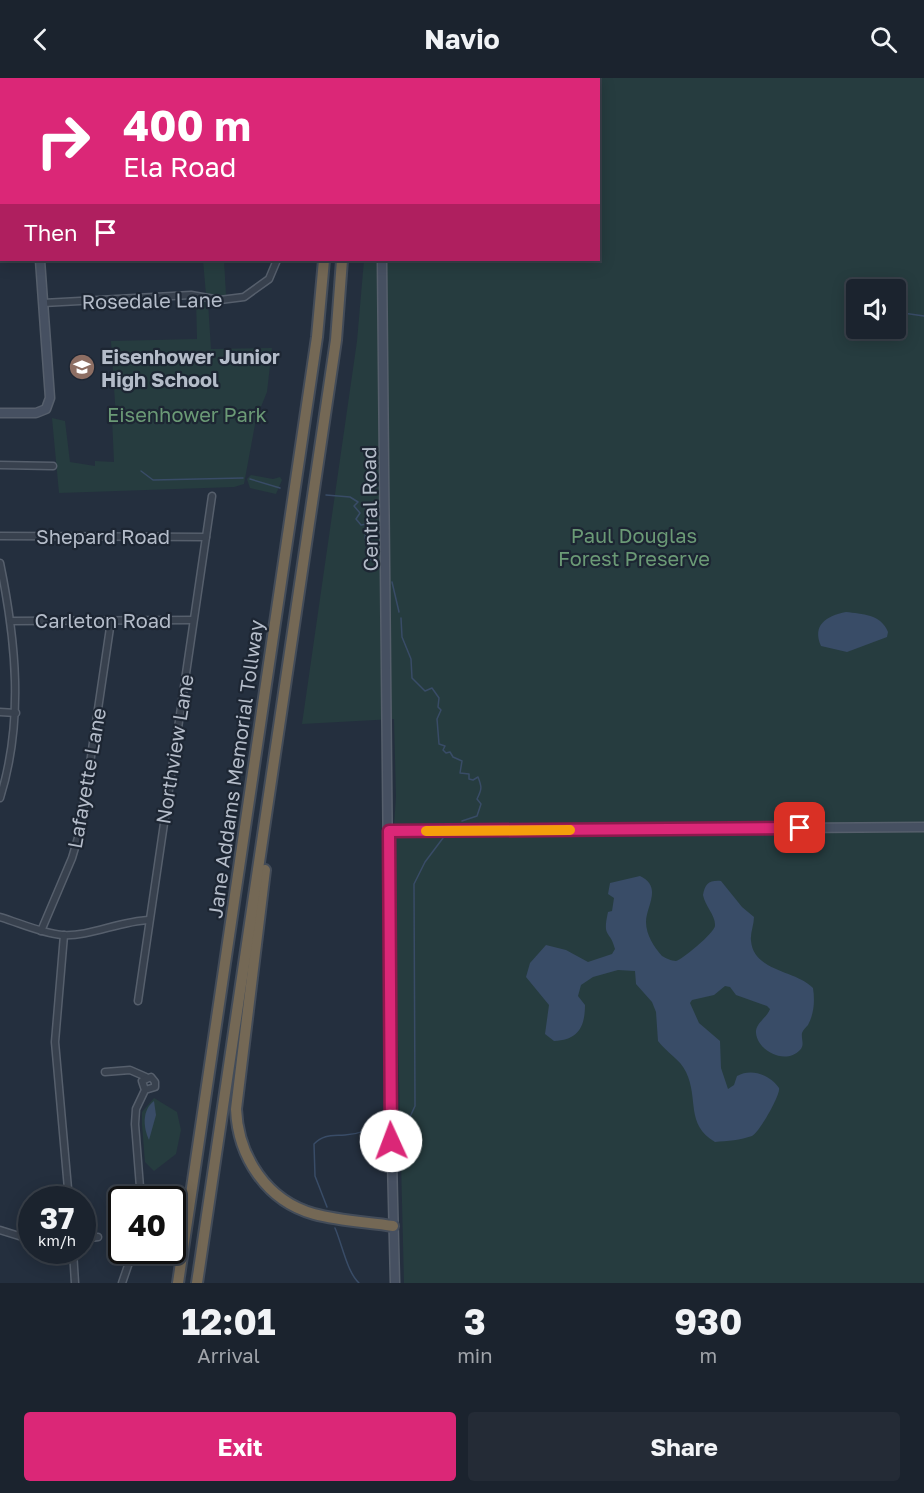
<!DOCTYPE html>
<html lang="en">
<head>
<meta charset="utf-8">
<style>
	body { margin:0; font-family:"Golos Text",sans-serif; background:#242b36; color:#f1f3f6; height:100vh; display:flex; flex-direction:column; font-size:22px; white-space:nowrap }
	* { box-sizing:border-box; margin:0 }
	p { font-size:20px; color:#a0a4aa }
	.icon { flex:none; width:33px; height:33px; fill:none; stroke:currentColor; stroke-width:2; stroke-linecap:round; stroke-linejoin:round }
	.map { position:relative; height:1205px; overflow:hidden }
	.panel { display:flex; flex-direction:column; background:#1b232e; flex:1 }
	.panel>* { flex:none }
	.guide { position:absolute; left:0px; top:0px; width:600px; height:183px; box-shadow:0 3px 15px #0003,0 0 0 2px #39404a; background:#db2777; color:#fff; overflow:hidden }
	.buttons { position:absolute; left:846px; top:201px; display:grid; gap:12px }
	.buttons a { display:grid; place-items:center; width:60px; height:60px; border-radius:6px; background:#1b232e; box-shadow:0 3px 15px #0003,0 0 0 2px #39404a; font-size:30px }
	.speed { position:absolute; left:18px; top:1108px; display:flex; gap:12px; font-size:30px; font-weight:700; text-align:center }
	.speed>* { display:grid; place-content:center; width:78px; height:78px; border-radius:50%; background:#1b232e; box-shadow:0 3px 15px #0003,0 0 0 2px #39404a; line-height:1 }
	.speed small { font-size:15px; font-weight:400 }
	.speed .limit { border:3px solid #111; border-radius:9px; background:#fff; color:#111 }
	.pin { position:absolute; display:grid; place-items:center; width:51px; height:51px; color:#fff; margin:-26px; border-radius:12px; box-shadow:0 3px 9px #0006 }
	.me { position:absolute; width:66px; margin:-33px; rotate:358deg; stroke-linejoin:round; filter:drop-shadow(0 0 4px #0008) }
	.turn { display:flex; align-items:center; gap:21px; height:126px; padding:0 24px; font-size:27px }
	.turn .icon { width:78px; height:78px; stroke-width:2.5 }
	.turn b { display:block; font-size:42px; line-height:51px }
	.then { display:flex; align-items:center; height:57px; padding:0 24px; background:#0003; gap:12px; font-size:22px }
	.eta { display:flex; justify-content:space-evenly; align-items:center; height:102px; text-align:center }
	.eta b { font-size:36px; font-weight:700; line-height:42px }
	.cta { display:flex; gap:12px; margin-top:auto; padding:12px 24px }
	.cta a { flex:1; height:69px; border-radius:6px; background:#db2777; color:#fff; font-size:24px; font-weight:700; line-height:69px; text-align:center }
	.cta a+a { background:#242b36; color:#f1f3f6 }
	header { display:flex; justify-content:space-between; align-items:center; height:78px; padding:0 24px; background:#1b232e; font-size:27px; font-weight:700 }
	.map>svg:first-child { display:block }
	.green { fill:#263c3f; fill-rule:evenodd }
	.water { fill:#394c67 }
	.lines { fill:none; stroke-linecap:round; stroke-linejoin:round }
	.stream { stroke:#394c67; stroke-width:1.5 }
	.street-casing { stroke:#565f6c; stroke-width:9 }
	.secondary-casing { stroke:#565f6c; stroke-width:11 }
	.highway-casing { stroke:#434c59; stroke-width:14 }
	.street { stroke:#38414e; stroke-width:6 }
	.secondary { stroke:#465061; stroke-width:8 }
	.highway { stroke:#746855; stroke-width:10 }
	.route-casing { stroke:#8e194d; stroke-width:15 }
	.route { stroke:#db2777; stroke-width:10 }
	.slow { stroke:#f59e0b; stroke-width:10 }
	.labels { text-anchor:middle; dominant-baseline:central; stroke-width:4.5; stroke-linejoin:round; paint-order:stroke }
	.street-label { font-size:20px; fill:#b4bcc9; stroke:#1d2633 }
	.poi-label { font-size:20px; font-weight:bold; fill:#b4bcc9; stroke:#1d2633; text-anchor:start }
	.park-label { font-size:20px; fill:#6b9a76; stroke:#1d2633 }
</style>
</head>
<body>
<header><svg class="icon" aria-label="back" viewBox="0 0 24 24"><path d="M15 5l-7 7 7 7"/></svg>Navio<svg class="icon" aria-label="search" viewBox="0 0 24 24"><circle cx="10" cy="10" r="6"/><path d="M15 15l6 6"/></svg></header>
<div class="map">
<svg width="924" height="1205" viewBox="0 0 924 1205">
	<rect width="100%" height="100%" fill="#242f3e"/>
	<g class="green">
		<path d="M 384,0 L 924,0 L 924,1205 L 404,1205 L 393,761 L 396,719 L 394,641 L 302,646 L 357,263 L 364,182 L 598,182 L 598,2 ZM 856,212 L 896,212 L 896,250 L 856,250 Z"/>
		<polygon points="203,182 224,182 226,217 206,217"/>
		<polygon points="196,221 208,224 211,271 272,270 267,314 256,341 244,406 234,409 59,415 52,340 65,343 70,384 95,388 95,383 114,384 112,340 116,340 111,263 197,261"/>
		<polygon points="251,397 273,401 280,399 282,402 276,416 250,410 247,401"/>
		<polygon points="154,1020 177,1034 181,1052 176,1076 154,1093 145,1084 142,1047 142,1034"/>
	</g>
	<g class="water">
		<path d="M 846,534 C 862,536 881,536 888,554 L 887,559 L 847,574 L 821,568 C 812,547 826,538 846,534 Z"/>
		<path d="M 640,798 C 663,809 646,828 646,844 C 646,857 654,869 662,878 C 666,880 671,883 676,883 C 682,882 714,855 715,848 C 716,838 705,828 703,817 C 705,806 709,802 721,803 L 742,829 L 754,839 C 754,847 750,855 751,863 C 754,894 796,892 813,910 C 815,923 814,936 808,947 C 806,949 803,952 802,955 C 801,961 805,967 800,972 C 786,987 758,974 756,955 C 755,945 767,940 770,931 L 767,928 L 736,917 L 730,909 L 725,908 L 714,917 L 692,922 L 690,925 L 699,945 L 720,963 L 721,990 L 728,1011 L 734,1007 L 737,998 C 752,990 770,997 779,1010 C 781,1016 759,1055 752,1058 C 741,1062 727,1063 715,1064 C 685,1046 699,1021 686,994 C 680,981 667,975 658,963 L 656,934 L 652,924 L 636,906 L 635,893 L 618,892 L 593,899 L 581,907 L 578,918 L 585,927 C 585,949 578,962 554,963 L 545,956 L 549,927 L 526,899 L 530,885 L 546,867 L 566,872 L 588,884 L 612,876 L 615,871 C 610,851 602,861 608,834 L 612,833 L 614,820 L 608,816 L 610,805 Z"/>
		<path d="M 154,1023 L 156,1037 L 149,1062 C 143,1049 142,1032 154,1023 Z"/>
	</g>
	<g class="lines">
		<g class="stream">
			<polyline points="896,234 924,238"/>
			<polyline points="141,393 153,402 243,400"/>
			<polyline points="250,401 280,410"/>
			<polyline points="326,417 350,419 358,424 354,428 360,435 356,441 361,447 367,446 365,460 372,473 368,480 380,486"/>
			<polyline points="392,504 399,534"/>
			<path d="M 401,540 L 402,559 L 411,581 L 412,600 L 425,613 L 432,610 L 439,620 L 438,629 L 441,632 L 437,641 L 439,666 L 445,668 L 443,672 L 446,675 L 450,674 L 453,679 L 462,683 L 460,695 L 469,696 L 469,701 L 473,702 L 478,699 C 482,709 482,711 477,721 L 481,726 L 477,738 L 462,743"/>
			<polyline points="409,1041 415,1028 414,806 425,784 443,760"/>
			<path d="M 327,1129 L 315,1098 L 314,1066 C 324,1056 332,1058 345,1057 C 359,1056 373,1051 385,1043"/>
			<path d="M 335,1150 C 342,1166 347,1194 359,1205"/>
		</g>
		<g class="street-casing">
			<g id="street">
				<polyline points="100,0 100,2"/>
				<polyline points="176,0 176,2"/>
				<polyline points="250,0 250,2"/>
				<polyline points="43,225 191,217 220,222 244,219 269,201 277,182"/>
				<polyline points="0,387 53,388"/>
				<polyline points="0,458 206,459"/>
				<path d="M 0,485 C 16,563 24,643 0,720"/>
				<polyline points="12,543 193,542"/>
				<polyline points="0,634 16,635"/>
				<path d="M 0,839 C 20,845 41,855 62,857 C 89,859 120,843 149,842"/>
				<polyline points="41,853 72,780 80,753 111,543"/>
				<polyline points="64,857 55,964 69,1122"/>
				<polyline points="138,923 212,418"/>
				<polyline points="105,994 130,992 146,999"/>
				<polyline points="141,1122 135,1046 136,1031 145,1012 142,1003 151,999 155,1004 155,1009 145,1012"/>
				<polyline points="0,1152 32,1162"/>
				<polyline points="82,1161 98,1159"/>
				<polyline points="73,1173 75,1205"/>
				<polyline points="122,1205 133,1173"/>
			</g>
		</g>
		<g class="secondary-casing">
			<g id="secondary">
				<polyline points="28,0 28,2"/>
				<polyline points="379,0 379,2"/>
				<polyline points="382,182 390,999 395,1205"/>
				<polyline points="0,335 36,335 46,331 50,320 40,182"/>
				<polyline points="389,753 924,749"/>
			</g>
		</g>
		<g class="highway-casing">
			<g id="highway">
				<polyline points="328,0 328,2"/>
				<polyline points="349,0 349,2"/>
				<path d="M 265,792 L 236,1031 C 238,1079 267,1123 314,1136 C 340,1143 367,1144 393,1148"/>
				<polyline points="178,1205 317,259 324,182"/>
				<polyline points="197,1205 336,262 342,182"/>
			</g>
		</g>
		<use href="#street" class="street"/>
		<use href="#secondary" class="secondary"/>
		<use href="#highway" class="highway"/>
	</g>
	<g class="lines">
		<g class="route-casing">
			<polyline id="route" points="391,1063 389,753 800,750"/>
		</g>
		<use href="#route" class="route"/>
		<polyline class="slow" points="426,753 570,752"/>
	</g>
	<defs>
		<g id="school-disc" transform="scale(1.35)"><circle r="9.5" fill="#8d6e63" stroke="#1d2633"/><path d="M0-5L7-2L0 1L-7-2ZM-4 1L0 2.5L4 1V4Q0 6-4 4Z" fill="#fff"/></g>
	</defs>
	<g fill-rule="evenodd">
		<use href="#school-disc" x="82" y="289"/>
	</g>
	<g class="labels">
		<g class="street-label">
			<text transform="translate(152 222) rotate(-1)">Rosedale Lane</text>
			<text transform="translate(369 431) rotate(-91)">Central Road</text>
			<text x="103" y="458">Shepard Road</text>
			<text x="103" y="542">Carleton Road</text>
			<text transform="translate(174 671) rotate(-81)">Northview Lane</text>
			<text transform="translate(235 691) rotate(-82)">Jane Addams Memorial Tollway</text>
			<text transform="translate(86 700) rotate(-80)">Lafayette Lane</text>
		</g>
		<g class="poi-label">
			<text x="101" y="278">Eisenhower Junior<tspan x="101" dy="23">High School</tspan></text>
		</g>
		<g class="park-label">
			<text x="187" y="336">Eisenhower Park</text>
			<text x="634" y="457">Paul Douglas<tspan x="634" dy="23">Forest Preserve</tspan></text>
		</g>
	</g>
</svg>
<div class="buttons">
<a><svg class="icon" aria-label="sound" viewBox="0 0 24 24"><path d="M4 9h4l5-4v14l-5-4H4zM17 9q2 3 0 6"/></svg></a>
</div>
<div class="speed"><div>37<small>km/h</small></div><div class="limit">40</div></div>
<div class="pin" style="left:800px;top:750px;background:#d93025"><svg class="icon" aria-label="arrive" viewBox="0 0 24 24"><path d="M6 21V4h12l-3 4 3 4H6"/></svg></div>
<svg class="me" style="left:391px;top:1063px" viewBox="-20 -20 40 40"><circle r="19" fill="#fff"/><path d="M0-13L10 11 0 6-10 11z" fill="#db2777"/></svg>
<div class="guide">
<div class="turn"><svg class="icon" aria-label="right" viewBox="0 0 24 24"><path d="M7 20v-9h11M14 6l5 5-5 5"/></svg><div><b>400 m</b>Ela Road</div></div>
<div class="then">Then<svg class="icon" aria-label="arrive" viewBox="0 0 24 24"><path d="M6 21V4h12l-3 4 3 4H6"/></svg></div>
</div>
</div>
<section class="panel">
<div class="eta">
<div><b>12:01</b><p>Arrival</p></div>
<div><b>3</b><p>min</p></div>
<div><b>930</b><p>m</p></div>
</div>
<div class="cta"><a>Exit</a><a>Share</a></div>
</section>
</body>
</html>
